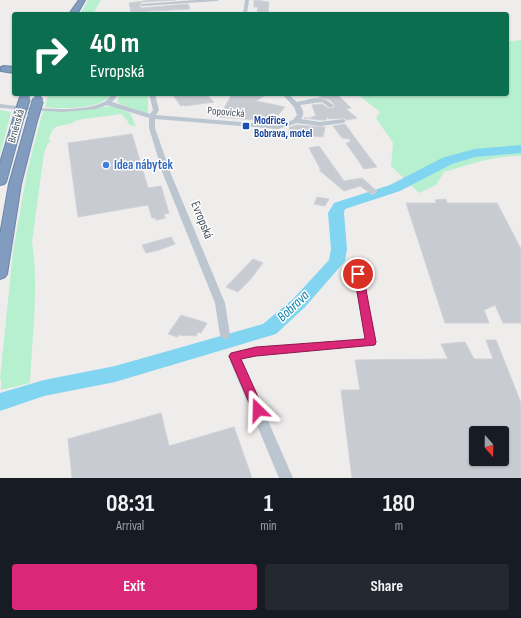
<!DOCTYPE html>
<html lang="en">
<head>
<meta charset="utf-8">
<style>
	body { margin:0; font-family:"Sofia Sans Condensed",sans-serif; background:#242831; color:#f1f3f6; height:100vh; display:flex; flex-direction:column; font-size:15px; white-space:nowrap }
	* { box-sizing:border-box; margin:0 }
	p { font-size:13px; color:#9ea1a6 }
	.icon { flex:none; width:22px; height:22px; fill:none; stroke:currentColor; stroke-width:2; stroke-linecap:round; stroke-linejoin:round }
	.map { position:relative; height:478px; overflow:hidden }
	.side { display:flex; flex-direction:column; background:#171b24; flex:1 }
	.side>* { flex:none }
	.hud { position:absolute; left:12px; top:12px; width:497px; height:84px; border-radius:4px; box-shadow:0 1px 3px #0004; background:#0b6e4f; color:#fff; overflow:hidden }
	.needle { width:26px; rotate:160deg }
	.buttons { position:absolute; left:469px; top:426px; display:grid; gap:8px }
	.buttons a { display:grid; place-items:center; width:40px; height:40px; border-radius:4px; background:#171b24; box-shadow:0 1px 3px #0004; font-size:20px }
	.pin { position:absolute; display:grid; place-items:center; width:34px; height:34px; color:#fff; margin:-17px; border:2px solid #fff; border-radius:50%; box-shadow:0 1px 4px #0007 }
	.me { position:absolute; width:44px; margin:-22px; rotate:338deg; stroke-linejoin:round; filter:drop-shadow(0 0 3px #0008) }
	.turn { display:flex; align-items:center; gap:14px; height:84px; padding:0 12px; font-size:18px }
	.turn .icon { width:52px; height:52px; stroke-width:2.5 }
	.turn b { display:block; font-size:28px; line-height:34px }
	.eta { display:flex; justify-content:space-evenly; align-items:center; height:68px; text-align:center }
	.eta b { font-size:24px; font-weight:700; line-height:28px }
	.button { display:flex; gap:8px; margin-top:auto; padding:8px 12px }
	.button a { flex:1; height:46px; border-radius:4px; background:#db2777; color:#fff; font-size:16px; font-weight:700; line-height:46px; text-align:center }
	.button a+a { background:#242831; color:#f1f3f6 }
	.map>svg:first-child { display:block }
	.green { fill:#b7f0cf }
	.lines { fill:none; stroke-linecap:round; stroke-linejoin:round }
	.river { fill:#81d5f0; fill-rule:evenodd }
	.building { fill:#c9cbd2; stroke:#d0d2d9; fill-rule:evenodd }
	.highway-casing { stroke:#6c87aa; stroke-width:2 }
	.minor { fill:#bcc6d0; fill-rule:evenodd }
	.highway { fill:#819cbf; fill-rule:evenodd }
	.highway-bridge-casing { stroke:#6c87aa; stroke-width:12; stroke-linecap:butt }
	.highway-bridge { stroke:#819cbf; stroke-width:10 }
	.route { fill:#db2777; stroke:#8e194d }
	.transit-dot { fill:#1a4fb4; stroke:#fff; stroke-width:1.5 }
	.shop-dot { fill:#3f7fe0; stroke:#fff; stroke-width:1.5 }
	.labels { text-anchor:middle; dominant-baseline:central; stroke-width:3; stroke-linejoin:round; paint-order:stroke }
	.far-street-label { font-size:11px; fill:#444f5a; stroke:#fff }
	.far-transit-label { font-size:11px; font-weight:bold; fill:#164399; stroke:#fff; text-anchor:start }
	.shop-label { font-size:13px; font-weight:bold; fill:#366cbe; stroke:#fff; text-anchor:start }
	.street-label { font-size:13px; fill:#444f5a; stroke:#fff }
	.water-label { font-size:14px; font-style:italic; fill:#067da4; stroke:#fff }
</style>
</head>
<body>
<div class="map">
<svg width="521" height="478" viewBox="0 0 521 478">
	<rect width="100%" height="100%" fill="#efecec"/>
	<g class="green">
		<polygon points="88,0 101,0 93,14 80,14"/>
		<path d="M 521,40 L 521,156 C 495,155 468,165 444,172 L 436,185 L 419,193 L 391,166 L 393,143 L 376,118 L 380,112 L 357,94 L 507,94 L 507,42 Z"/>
		<path d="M 48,94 L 112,94 C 100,110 63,109 45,107 Z"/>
		<polygon points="120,94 148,94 148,114 120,104 117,101"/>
		<path d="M 112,106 L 130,113 L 136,126 L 129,125 L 127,120 L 121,114 L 77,120 C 65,130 53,118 49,140 L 51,142 L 48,143 L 44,153 L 32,242 C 39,287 32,337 30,383 L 1,390 L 1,379 L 0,379 L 13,252 L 27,172 L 41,118 L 44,110 L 80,110 Z"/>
		<polygon points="0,110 11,112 0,155"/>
	</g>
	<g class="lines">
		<polygon class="river" points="521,145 521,153 475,157 452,164 400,191 345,209 344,213 347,249 345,261 305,307 276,334 115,382 44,396 0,411 0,393 44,380 115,366 263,324 293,299 329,260 331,249 328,213 334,203 390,185 442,158 474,149"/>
	</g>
	<g class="building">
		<polygon points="151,0 176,0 142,2 139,6 142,8 188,4 190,9 131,12 129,3"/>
		<polygon points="254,0 269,2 268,14 257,13 258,7 254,7"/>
		<polygon points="172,94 206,94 214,102 185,106 184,105 181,106"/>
		<polygon points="232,94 267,94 256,101 285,107 278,115 271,113 269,121 219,117"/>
		<polygon points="331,94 337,94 351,108 346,109 357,118 347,120 343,118 329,119 327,117 326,120 320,120 304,118 312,118 311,117 316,116 312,105 322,104 328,108 334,108 334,104 330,100 319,97"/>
		<polygon points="345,124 361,146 377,167 364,169 346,143 350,142 350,139 342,138 333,126"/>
		<polygon points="297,125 325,127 323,137 312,136 312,133 288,134 290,127"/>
		<polygon points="132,134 148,188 161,186 169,213 164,214 165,218 156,220 155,218 152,218 148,205 78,217 68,143"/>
		<polygon points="319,146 344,181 362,178 377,191 373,195 360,186 344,191 319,170 321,170 309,148"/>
		<polygon points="317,197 329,199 325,206 314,204"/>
		<polygon points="446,199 447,203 497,203 521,249 521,323 503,323 495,305 484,310 489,323 445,323 406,203 437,203 435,200"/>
		<polygon points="171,237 175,244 159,250 146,253 142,245"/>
		<polygon points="253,259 263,263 249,281 238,292 226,287"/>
		<polygon points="181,315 207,323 201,333 198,332 196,336 178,335 178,337 168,334"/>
		<path d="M 486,340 L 496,340 L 521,403 L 521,478 L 352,478 L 341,390 L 360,390 L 355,360 L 448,359 L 441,344 L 465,342 L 474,359 L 493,359 ZM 476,433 L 502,433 L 502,459 L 476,459 Z"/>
		<polygon points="161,413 169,446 234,427 252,478 72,478 68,439"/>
	</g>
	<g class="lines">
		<g class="highway-casing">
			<g id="highway">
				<polygon points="79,0 85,0 77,14 69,14"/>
				<polygon points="4,66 14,67 14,73 1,71 1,67"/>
				<polygon points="19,113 24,116 6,182 4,184 0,185 0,163 14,116"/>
				<polygon points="33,114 38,117 21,184 7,274 5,277 0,279 0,235 9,184 28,117"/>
			</g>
		</g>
		<g class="minor">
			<polygon points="196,0 219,0 217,1 142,6 140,5 142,4"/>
			<polygon points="245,0 249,0 247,14 243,14"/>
			<path d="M 112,94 L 119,94 L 112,102 L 150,114 L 153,110 L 149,94 L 155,94 L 159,110 L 156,115 L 278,125 L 293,120 L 297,115 L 294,107 L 282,94 L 288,94 L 297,102 C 312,99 321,94 333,105 L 333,107 L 329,107 L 322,102 L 300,105 C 303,110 305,114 301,119 L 320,122 L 343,119 L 346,121 L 343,123 L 320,126 L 297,123 L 278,129 L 155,119 L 155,128 L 171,174 L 225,303 L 230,335 L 229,338 L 225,339 L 221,338 L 220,335 L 215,303 L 163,174 L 149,128 L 149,118 L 107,105 L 96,109 L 62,112 L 0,108 L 0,104 C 26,107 83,115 106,101 C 108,99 110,96 112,94 Z"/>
			<polygon points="358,271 363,274 376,342 375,345 256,356 241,359 293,478 279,478 228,356 230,353 256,348 365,338 353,274"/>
		</g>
		<use href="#highway" class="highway"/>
		<g class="highway-bridge-casing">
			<g id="highway-bridge">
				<polyline points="19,116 25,98"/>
				<polyline points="33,117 38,100"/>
			</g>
		</g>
		<use href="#highway-bridge" class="highway-bridge"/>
	</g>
	<polygon class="route" points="358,271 363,274 376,342 375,345 256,356 241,359 264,410 262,414 258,415 254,414 229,356 231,353 256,347 365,339 354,274"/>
	<rect class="transit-dot" x="242" y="122" width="8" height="8" rx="2"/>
	<circle class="shop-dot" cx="106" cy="165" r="4"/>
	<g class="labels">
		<g class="far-street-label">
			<text transform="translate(226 112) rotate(5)">Popovická</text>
			<text transform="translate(16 126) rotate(-74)">Brněnská</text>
		</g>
		<g class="far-transit-label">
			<text x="254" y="120">Modřice,<tspan x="254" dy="13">Bobrava, motel</tspan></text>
		</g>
		<g class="shop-label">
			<text x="114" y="165">Idea nábytek</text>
		</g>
		<g class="street-label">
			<text transform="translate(202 220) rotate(68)">Evropská</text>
		</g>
		<g class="water-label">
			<text transform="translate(293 306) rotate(-44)">Bobrava</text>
		</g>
	</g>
</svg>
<div class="buttons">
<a><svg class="needle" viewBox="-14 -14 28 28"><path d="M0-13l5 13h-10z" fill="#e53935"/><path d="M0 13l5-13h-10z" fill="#9ea1a6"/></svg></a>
</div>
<div class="pin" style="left:358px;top:274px;background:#d93025"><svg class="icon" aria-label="arrive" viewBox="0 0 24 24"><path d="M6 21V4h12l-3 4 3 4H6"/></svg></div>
<svg class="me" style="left:258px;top:410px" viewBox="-20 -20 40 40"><path d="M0-17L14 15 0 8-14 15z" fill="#db2777" stroke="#fff" stroke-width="4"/></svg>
<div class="hud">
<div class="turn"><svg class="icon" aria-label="right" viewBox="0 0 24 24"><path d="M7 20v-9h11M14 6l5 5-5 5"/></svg><div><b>40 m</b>Evropská</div></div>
</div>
</div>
<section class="side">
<div class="eta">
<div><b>08:31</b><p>Arrival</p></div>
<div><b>1</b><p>min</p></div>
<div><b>180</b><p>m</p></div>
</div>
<div class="button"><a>Exit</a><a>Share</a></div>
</section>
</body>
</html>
